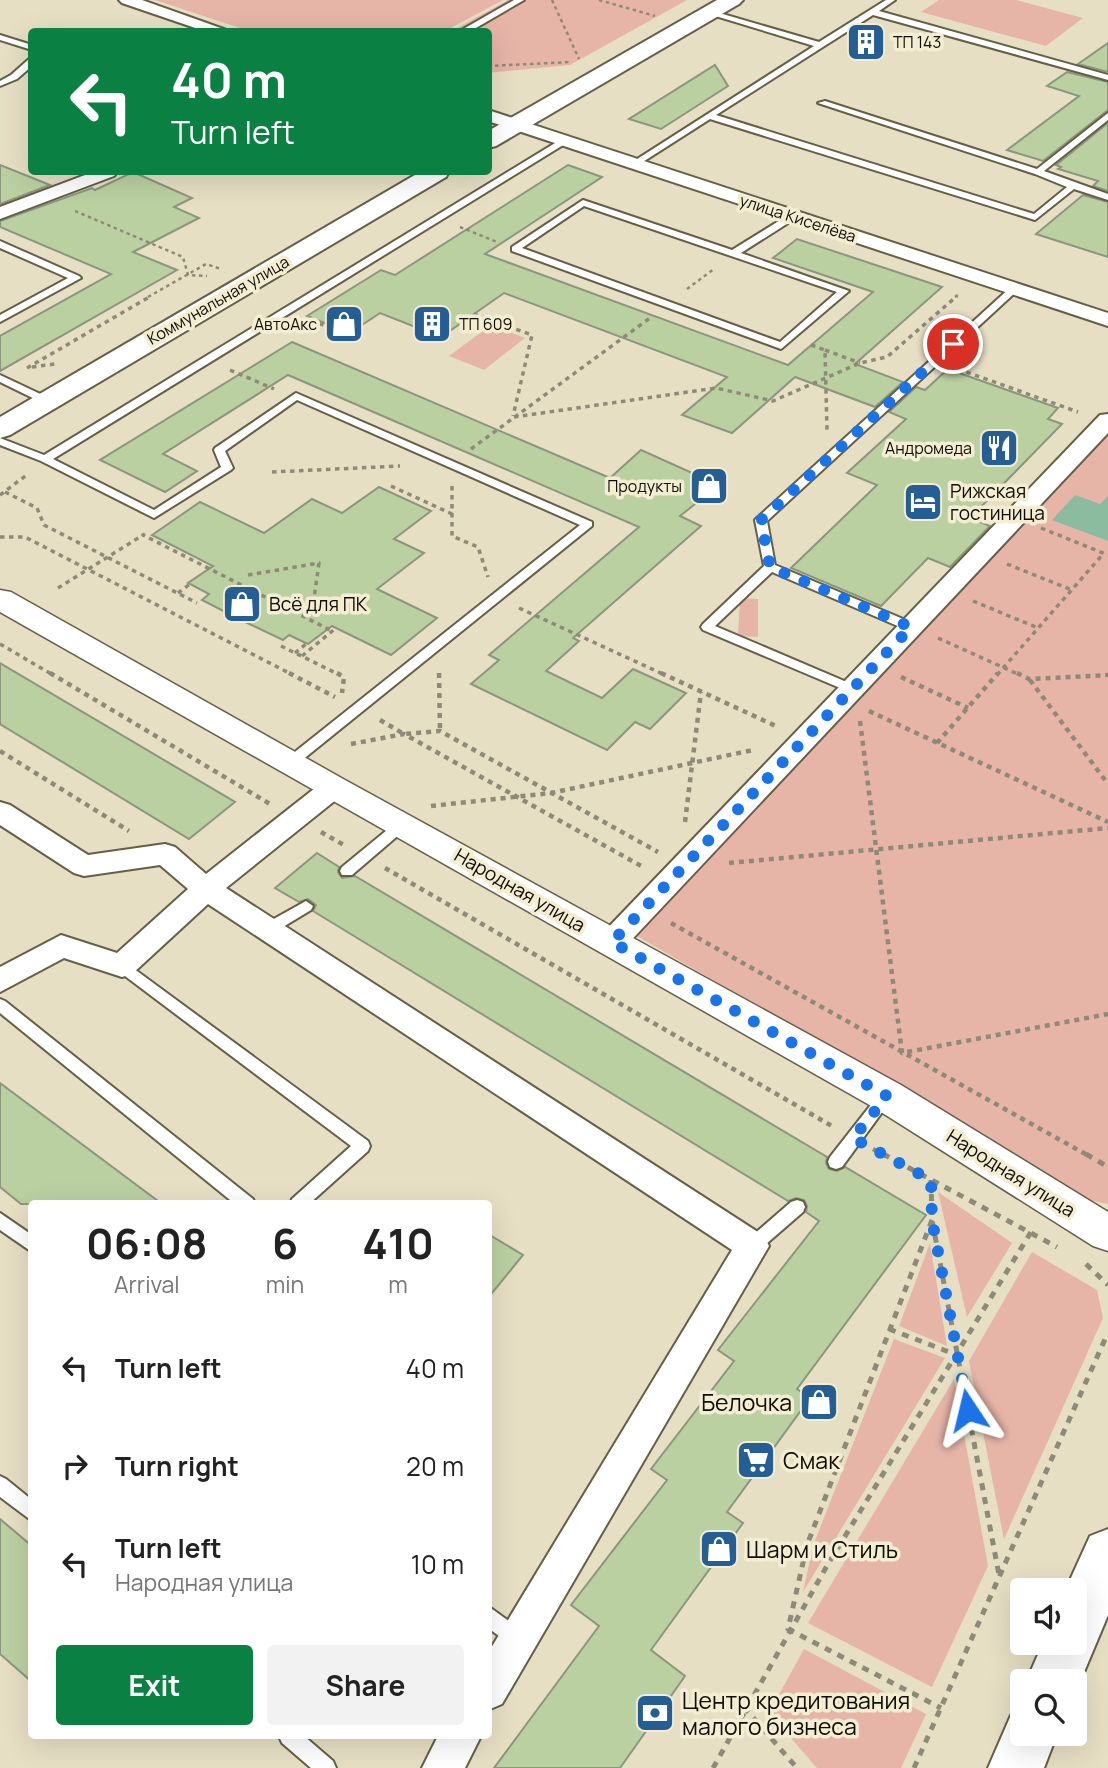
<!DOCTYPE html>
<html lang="en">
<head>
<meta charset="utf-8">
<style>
	body { margin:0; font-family:Manrope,sans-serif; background:#f2f2f2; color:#222; height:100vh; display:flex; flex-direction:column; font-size:26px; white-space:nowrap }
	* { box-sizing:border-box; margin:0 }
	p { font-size:23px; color:#767676 }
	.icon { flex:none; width:38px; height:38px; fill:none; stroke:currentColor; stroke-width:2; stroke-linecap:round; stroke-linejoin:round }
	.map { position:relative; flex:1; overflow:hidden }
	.details { position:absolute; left:28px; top:1200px; width:464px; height:539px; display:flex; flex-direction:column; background:#fff; border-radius:7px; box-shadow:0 7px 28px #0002 }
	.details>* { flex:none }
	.banner { position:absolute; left:28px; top:28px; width:464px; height:147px; border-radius:7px; box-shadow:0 7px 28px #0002; background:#0b8043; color:#fff; overflow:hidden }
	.fabs { position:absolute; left:1010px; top:1578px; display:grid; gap:14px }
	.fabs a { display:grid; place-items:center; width:77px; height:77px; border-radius:7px; background:#fff; box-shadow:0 7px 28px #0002; font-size:35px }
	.pin { position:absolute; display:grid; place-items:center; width:60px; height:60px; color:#fff; margin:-30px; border:4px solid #fff; border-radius:50%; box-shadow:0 2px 7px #0007 }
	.me { position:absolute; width:77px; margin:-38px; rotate:350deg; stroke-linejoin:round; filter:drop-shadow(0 0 5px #0008) }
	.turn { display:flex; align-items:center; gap:24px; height:147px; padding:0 28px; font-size:32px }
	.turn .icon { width:91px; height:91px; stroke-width:2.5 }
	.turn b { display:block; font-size:49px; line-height:60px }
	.eta { display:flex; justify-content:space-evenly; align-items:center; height:119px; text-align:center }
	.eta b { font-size:42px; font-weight:700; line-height:49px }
	.primary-button { display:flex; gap:14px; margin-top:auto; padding:14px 28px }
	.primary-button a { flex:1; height:80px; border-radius:7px; background:#0b8043; color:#fff; font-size:28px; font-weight:700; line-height:80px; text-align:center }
	.primary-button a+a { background:#f2f2f2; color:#222 }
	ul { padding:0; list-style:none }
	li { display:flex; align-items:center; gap:21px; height:98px; padding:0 28px }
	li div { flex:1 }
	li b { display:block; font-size:26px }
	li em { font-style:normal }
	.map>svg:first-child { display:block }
	.green { fill:#e7b4a8 }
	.water { fill:#8bbc9f }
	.building { fill:#bbd0a1; stroke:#8b967e; stroke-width:2 }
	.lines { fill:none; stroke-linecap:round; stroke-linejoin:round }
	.service-casing { stroke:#645f47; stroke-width:4 }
	.minor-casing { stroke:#645f47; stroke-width:4 }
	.tertiary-casing { stroke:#645f47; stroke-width:3 }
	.secondary-casing { stroke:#645f47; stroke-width:4 }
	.primary-casing { stroke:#645f47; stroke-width:4 }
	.path-far3 { stroke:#8f8a77; stroke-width:2.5; stroke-dasharray:3.5 3.5; stroke-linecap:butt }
	.path-far2 { stroke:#8f8a77; stroke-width:3.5; stroke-dasharray:4.5 4.5; stroke-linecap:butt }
	.path-far1 { stroke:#8f8a77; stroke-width:4.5; stroke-dasharray:5 5; stroke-linecap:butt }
	.path { stroke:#8f8a77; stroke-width:5; stroke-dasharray:7 7; stroke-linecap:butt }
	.service { fill:#fff; fill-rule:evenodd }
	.minor { fill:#fff; fill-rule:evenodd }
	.tertiary { fill:#fff; fill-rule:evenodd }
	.secondary { fill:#fff; fill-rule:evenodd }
	.primary { fill:#fff; fill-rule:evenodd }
	.route { stroke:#1a73e8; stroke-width:12; stroke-dasharray:0 21.6 }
	.labels { text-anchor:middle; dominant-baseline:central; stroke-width:7; stroke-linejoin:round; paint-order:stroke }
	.far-poi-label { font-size:16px; fill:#0f0c04; stroke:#f3edd1; text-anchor:end }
	.far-street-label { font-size:16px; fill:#0f0c04; stroke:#f3edd1 }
	.poi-label { font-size:19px; fill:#0f0c04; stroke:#f3edd1; text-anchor:start }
	.street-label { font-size:19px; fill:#0f0c04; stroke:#f3edd1 }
	.near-poi-label { font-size:23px; fill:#0f0c04; stroke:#f3edd1; text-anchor:start }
</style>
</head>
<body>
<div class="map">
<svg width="1108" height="1768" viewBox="0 0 1108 1768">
	<rect width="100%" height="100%" fill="#e6dfc4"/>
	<g class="green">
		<polygon points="155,0 503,0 445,31 252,32"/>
		<polygon points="508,0 687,0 570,65 488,73 488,32 450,32"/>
		<polygon points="939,0 1016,0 1083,18 1046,46 921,12"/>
		<polygon points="491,325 525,338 484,370 449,356"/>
		<polygon points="1108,429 1108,1204 1089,1200 632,933"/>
		<polygon points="740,598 758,599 758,637 738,636"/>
		<polygon points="938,1192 1012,1243 967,1317"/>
		<polygon points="930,1243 947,1346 899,1326"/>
		<polygon points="1032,1252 1097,1290 1103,1318 1004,1539 969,1361"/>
		<polygon points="894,1339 945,1358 803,1592 813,1546"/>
		<polygon points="954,1379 988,1566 932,1687 808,1623"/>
		<polygon points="804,1649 926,1714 901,1768 817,1768 769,1713"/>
	</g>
	<polygon class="water" points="1075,495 1100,504 1108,496 1108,541 1052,520"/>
	<g class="building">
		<polygon points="1108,43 1108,72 1078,64"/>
		<polygon points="715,65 728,86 661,129 629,119"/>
		<polygon points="1067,72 1108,82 1108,110 1043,161 1007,150 1079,96 1047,86"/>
		<polygon points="1108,123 1108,191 1093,186 1098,181 1058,169 1061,167 1056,165"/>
		<polygon points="0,165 50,185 0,204"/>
		<polygon points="568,165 602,177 485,254 788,365 873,292 773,258 797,239 942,287 855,364 903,382 875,407 795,377 732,433 682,415 727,377 504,293 441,337 380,313 350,333 307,316 381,270 395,275"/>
		<polygon points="133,172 192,198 174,207 199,218 133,252 177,270 0,371 0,336 111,274 0,227 0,221 92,188 95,190"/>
		<polygon points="1083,195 1108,202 1108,257 1036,234"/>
		<polygon points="292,342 610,478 641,450 719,485 680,516 701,526 573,638 579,641 546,671 602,698 633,669 686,693 650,729 635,722 607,750 471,684 499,660 489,655 639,527 288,375 163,454 197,471 165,492 100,460"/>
		<polygon points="948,369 1058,408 1048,419 1062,424 970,518 990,526 950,567 928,558 881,606 791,568 877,485 847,473 906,419 889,412 916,387 925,390"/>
		<polygon points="379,487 431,511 394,539 424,553 377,589 437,618 391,655 332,626 308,644 289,635 283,640 241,620 202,600 209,594 188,583 213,566 152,535 200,502 264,533 312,499 342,513"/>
		<polygon points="0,663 235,802 189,839 0,724"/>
		<polygon points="317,853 339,867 338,872 342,878 355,876 827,1157 826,1163 829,1169 837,1171 845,1167 926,1215 797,1389 810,1398 727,1512 743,1523 651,1650 685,1676 620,1768 494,1768 599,1626 571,1605 667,1480 651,1469 734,1361 718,1350 819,1221 806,1212 807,1206 804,1200 796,1198 788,1201 313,911 316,905 308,899 299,902 275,888"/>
		<polygon points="0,1083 162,1204 21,1204 0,1187"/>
		<polygon points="488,1234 523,1255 488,1298"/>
		<polygon points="0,1519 32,1546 32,1682 0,1654"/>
	</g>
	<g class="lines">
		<g class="service-casing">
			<g id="service">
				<polygon points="514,0 524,0 469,32 458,32"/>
				<polygon points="886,0 895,0 879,11 1108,75 1108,80 873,15 716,115 1034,214 1067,187 1035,174 818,103 825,101 1037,169 1108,113 1108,120 1044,171 1108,194 1108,200 1074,189 1035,220 710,119 638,165 631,163 814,46 709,14 709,10 819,42"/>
				<polygon points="0,35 32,45 32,50 0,40"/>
				<polygon points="29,59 32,59 32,66 17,79 0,86 0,81 11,75"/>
				<polygon points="565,137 568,138 568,142 53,459 154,510 221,467 214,450 215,448 296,393 592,522 592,526 296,765 286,765 284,762 286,759 580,525 297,400 225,451 233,468 231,470 154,518 41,461 0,445 0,438 44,455"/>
				<path d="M 583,200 L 732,250 L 790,214 L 796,214 L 796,218 L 741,253 L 849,291 L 781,349 L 512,251 L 512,247 ZM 584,206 L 837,292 L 780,342 L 522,248 Z"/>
				<polygon points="0,241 79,276 81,278 0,322 0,315 68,278 0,248"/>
				<polygon points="1011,287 1019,289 767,521 775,565 915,624 917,627 915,630 907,630 772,572 715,626 856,686 858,689 852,693 703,630 701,627 703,624 764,566 755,520 757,518"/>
				<polygon points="0,375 51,399 52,401 51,403 43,403 0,382"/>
				<polygon points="403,819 410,824 408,827 352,875 342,875 340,871 342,867 398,821"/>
				<polygon points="306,901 313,906 311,910 273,933 263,933 261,929 263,925"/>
				<polygon points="122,960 368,1141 370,1146 368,1151 309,1204 290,1204 292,1199 351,1146 117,970 115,966 117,962"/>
				<polygon points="0,999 5,1001 253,1199 255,1204 235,1204 0,1013"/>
				<polygon points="886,1090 891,1092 894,1096 891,1100 842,1167 836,1169 830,1167 828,1162 830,1157 881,1092"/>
				<polygon points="797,1200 803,1202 805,1207 803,1212 758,1251 752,1253 746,1251 744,1246 746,1241 791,1202"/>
				<polygon points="0,1213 32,1235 32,1252 0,1230"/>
				<polygon points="0,1476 6,1479 32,1500 32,1521 0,1497"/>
				<polygon points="488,1606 524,1632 527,1639 524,1646 517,1649 488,1628"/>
				<polygon points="279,1736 304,1736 333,1761 336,1768 311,1768 282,1743"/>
			</g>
		</g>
		<g class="minor-casing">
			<g id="minor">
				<polygon points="119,0 142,0 232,32 207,32 122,3"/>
				<polygon points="488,110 1108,313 1108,326 488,121"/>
				<polygon points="93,172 117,172 114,176 0,219 0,207"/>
				<polygon points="1108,414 1108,433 622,950 612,953 602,950 598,942 602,934 1100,415"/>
				<polygon points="333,779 342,781 346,788 342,795 226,888 764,1236 769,1246 502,1704 488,1710 488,1653 732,1250 208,904 132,974 122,977 64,958 0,992 0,967 61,935 117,953 188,889 160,865 84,876 74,873 0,825 0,802 10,805 88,855 165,844 175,847 206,874 324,781"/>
				<polygon points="438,1736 481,1736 465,1768 422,1768"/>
			</g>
		</g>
		<g class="tertiary-casing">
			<polygon id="tertiary" points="0,590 11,592 345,780 901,1085 1108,1212 1108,1251 1093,1246 873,1107 0,612"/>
		</g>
		<g class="secondary-casing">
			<g id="secondary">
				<polygon points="717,0 743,0 739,4 496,146 488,148 488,131"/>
				<polygon points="420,172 449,172 446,177 10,435 0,438 0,417"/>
			</g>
		</g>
		<g class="primary-casing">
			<g id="primary">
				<polygon points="1108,1529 1108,1615 1074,1696 1074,1682 1026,1682 1043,1643 1074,1643 1074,1591 1065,1591 1090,1536"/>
				<polygon points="1022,1710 1022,1734 1057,1734 1044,1768 988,1768 1011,1715"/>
			</g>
		</g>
		<g class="path-far3">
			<polyline points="552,0 579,59"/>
			<polyline points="599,0 655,16"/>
			<polyline points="488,66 571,62"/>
			<polyline points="75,211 183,257 188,275 207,276"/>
			<polyline points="460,227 497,242"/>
			<polyline points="687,289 714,269"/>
			<polyline points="148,297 206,264 221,269"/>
			<polyline points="955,297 959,294"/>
		</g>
		<g class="path-far2">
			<polyline points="474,314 532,335 513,416"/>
			<polyline points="311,320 347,335"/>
			<polyline points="811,345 825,350 827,431"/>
			<polyline points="825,350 860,363"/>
			<polyline points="32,367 55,364"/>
			<polyline points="27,368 151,296"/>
			<polyline points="958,369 1078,412"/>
			<polyline points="230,370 274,389"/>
			<polyline points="514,417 716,388 773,401 860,363 887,357 957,296"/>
			<polyline points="471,449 650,318"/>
			<polyline points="272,472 400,466"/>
			<polyline points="391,486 452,514"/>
			<polyline points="452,486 452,536 478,547 488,577"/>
			<polyline points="5,492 37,508 44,525 197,603"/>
			<polyline points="0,495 28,474"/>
			<polyline points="1041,528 1108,555"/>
			<polyline points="145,534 143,535 332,631"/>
			<polyline points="0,537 25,537 293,675"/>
			<polyline points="1007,564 1072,590"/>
			<polyline points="248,575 319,563 312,613"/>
			<polyline points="58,588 143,535"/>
			<polyline points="178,593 190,584"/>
			<polyline points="973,601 1038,628"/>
			<polyline points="519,608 665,675"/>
			<polyline points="938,638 1020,675"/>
			<polyline points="0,644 53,675"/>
			<polyline points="281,646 340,675"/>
			<polyline points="295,653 306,644"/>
			<polyline points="302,656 336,628"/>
			<polyline points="997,675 1104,553"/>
			<polyline points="1105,675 1108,675"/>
		</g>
		<g class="path-far1">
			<polyline points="50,673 270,804"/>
			<polyline points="289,673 335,697"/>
			<polyline points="337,673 344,677 342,693"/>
			<polyline points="439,673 440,731"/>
			<polyline points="661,673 778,727"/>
			<polyline points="1017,673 1029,679 1108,675"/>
			<polyline points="901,677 968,708"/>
			<polyline points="1030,680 1108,784"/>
			<polyline points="869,711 1108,822"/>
			<polyline points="380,720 404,734 440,731 658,852"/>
			<polyline points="860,721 902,1053 1108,1014"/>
			<polyline points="937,743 998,673"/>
			<polyline points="351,744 404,734 643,867"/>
			<polyline points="0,751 129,831"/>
			<polyline points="431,806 551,793 753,750"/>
			<polyline points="685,822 701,692"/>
			<polyline points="321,832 344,845"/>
			<polyline points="729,863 1108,828"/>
			<polyline points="385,868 832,1126"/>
			<polyline points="671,923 1089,1156"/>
			<polyline points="873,1149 886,1156"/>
		</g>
		<g class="path">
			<polyline points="883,1154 1057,1247"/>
			<polyline points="1086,1154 1108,1167"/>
			<polyline points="931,1180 932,1220 999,1575"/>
			<polyline points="932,1220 807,1545 788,1629 941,1708"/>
			<polyline points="1086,1264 1108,1285"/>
			<polyline points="889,1329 957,1355"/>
			<polyline points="744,1707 797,1768"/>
			<polyline points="713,1768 828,1564 1031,1232"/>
			<polyline points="914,1768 1106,1337"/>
		</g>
		<use href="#service" class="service"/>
		<use href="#minor" class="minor"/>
		<use href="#tertiary" class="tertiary"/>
		<use href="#secondary" class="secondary"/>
		<use href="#primary" class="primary"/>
	</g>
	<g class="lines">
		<polyline class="route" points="953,344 761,520 770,567 911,627 612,942 887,1096 853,1138 931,1180 932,1220 968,1410"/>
	</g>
	<defs>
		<g id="building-square" transform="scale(2.0125)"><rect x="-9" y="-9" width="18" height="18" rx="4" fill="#255d95" stroke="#f3edd1"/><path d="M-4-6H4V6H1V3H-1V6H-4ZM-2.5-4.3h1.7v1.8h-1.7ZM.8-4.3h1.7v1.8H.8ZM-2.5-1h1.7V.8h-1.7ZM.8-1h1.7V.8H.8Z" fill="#fff"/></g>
		<g id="shop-square" transform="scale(2.0125)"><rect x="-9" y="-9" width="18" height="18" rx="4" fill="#255d95" stroke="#f3edd1"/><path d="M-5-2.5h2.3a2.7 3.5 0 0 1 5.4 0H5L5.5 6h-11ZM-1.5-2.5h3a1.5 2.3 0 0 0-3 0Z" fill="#fff"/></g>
		<g id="restaurant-square" transform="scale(2.0125)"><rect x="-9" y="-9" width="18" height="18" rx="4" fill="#255d95" stroke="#f3edd1"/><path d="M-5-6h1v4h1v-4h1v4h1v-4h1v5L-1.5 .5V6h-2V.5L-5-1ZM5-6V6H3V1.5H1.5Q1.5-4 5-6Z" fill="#fff"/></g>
		<g id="hotel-square" transform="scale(2.0125)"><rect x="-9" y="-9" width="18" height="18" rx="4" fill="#255d95" stroke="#f3edd1"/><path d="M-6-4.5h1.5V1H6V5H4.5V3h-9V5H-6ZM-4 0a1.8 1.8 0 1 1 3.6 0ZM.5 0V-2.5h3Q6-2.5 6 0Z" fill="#fff"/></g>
		<g id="supermarket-square" transform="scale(2.0125)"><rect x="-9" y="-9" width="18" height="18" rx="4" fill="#255d95" stroke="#f3edd1"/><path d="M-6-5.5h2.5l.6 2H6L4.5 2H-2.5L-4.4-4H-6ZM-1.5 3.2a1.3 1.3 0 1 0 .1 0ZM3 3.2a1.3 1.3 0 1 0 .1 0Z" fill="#fff"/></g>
		<g id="bank-square" transform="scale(2.0125)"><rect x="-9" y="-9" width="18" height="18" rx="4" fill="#255d95" stroke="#f3edd1"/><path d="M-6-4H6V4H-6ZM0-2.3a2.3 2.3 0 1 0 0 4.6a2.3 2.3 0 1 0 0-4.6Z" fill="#fff"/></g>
	</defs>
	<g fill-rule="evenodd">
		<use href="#building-square" x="866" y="42"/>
		<use href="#shop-square" x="344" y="324"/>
		<use href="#building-square" x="432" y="324"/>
		<use href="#restaurant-square" x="999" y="448"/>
		<use href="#shop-square" x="709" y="486"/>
		<use href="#hotel-square" x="923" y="502"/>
		<use href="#shop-square" x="242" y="604"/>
		<use href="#shop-square" x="819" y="1402"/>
		<use href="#supermarket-square" x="756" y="1460"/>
		<use href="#shop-square" x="719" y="1549"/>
		<use href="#bank-square" x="655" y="1713"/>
	</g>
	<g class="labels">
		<g class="far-poi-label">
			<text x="893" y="42" text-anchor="start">ТП 143</text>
			<text x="317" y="324">АвтоАкс</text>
			<text x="459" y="324" text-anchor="start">ТП 609</text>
			<text x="972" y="448">Андромеда</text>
			<text x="682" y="486">Продукты</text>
		</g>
		<g class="far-street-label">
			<text transform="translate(798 218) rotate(18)">улица Киселёва</text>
			<text transform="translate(218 300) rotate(-30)">Коммунальная улица</text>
		</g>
		<g class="poi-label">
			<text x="950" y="491">Рижская<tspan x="950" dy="22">гостиница</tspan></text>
			<text x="269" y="604">Всё для ПК</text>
		</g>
		<g class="street-label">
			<text transform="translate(520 890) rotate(30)">Народная улица</text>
			<text transform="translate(1011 1173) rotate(32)">Народная улица</text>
		</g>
		<g class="near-poi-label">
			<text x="792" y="1402" text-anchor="end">Белочка</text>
			<text x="783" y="1460">Смак</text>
			<text x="746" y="1549">Шарм и Стиль</text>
			<text x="682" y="1700">Центр кредитования<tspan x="682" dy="26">малого бизнеса</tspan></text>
		</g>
	</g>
</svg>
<div class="fabs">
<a><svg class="icon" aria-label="sound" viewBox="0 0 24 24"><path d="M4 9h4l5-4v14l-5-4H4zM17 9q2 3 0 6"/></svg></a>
<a><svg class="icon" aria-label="search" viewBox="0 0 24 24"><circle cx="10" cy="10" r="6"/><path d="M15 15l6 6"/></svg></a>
</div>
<div class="pin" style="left:953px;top:344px;background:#d93025"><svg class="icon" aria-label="arrive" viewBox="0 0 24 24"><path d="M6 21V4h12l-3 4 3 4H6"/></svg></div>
<svg class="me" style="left:968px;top:1410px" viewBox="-20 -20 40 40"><path d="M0-17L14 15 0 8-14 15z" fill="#1a73e8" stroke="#fff" stroke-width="4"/></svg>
<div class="banner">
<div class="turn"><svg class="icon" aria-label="left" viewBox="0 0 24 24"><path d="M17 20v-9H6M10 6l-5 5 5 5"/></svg><div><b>40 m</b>Turn left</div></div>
</div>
<section class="details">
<div class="eta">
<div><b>06:08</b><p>Arrival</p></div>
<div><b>6</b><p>min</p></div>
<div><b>410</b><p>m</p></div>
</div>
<ul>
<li><svg class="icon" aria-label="left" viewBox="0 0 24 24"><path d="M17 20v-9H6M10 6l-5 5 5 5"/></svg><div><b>Turn left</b></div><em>40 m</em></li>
<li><svg class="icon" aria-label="right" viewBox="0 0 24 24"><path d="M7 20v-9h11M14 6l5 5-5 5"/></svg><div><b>Turn right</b></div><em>20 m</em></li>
<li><svg class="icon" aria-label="left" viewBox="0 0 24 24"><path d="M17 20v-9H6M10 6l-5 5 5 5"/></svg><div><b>Turn left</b><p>Народная улица</p></div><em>10 m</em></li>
</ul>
<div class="primary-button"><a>Exit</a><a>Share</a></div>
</section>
</div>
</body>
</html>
